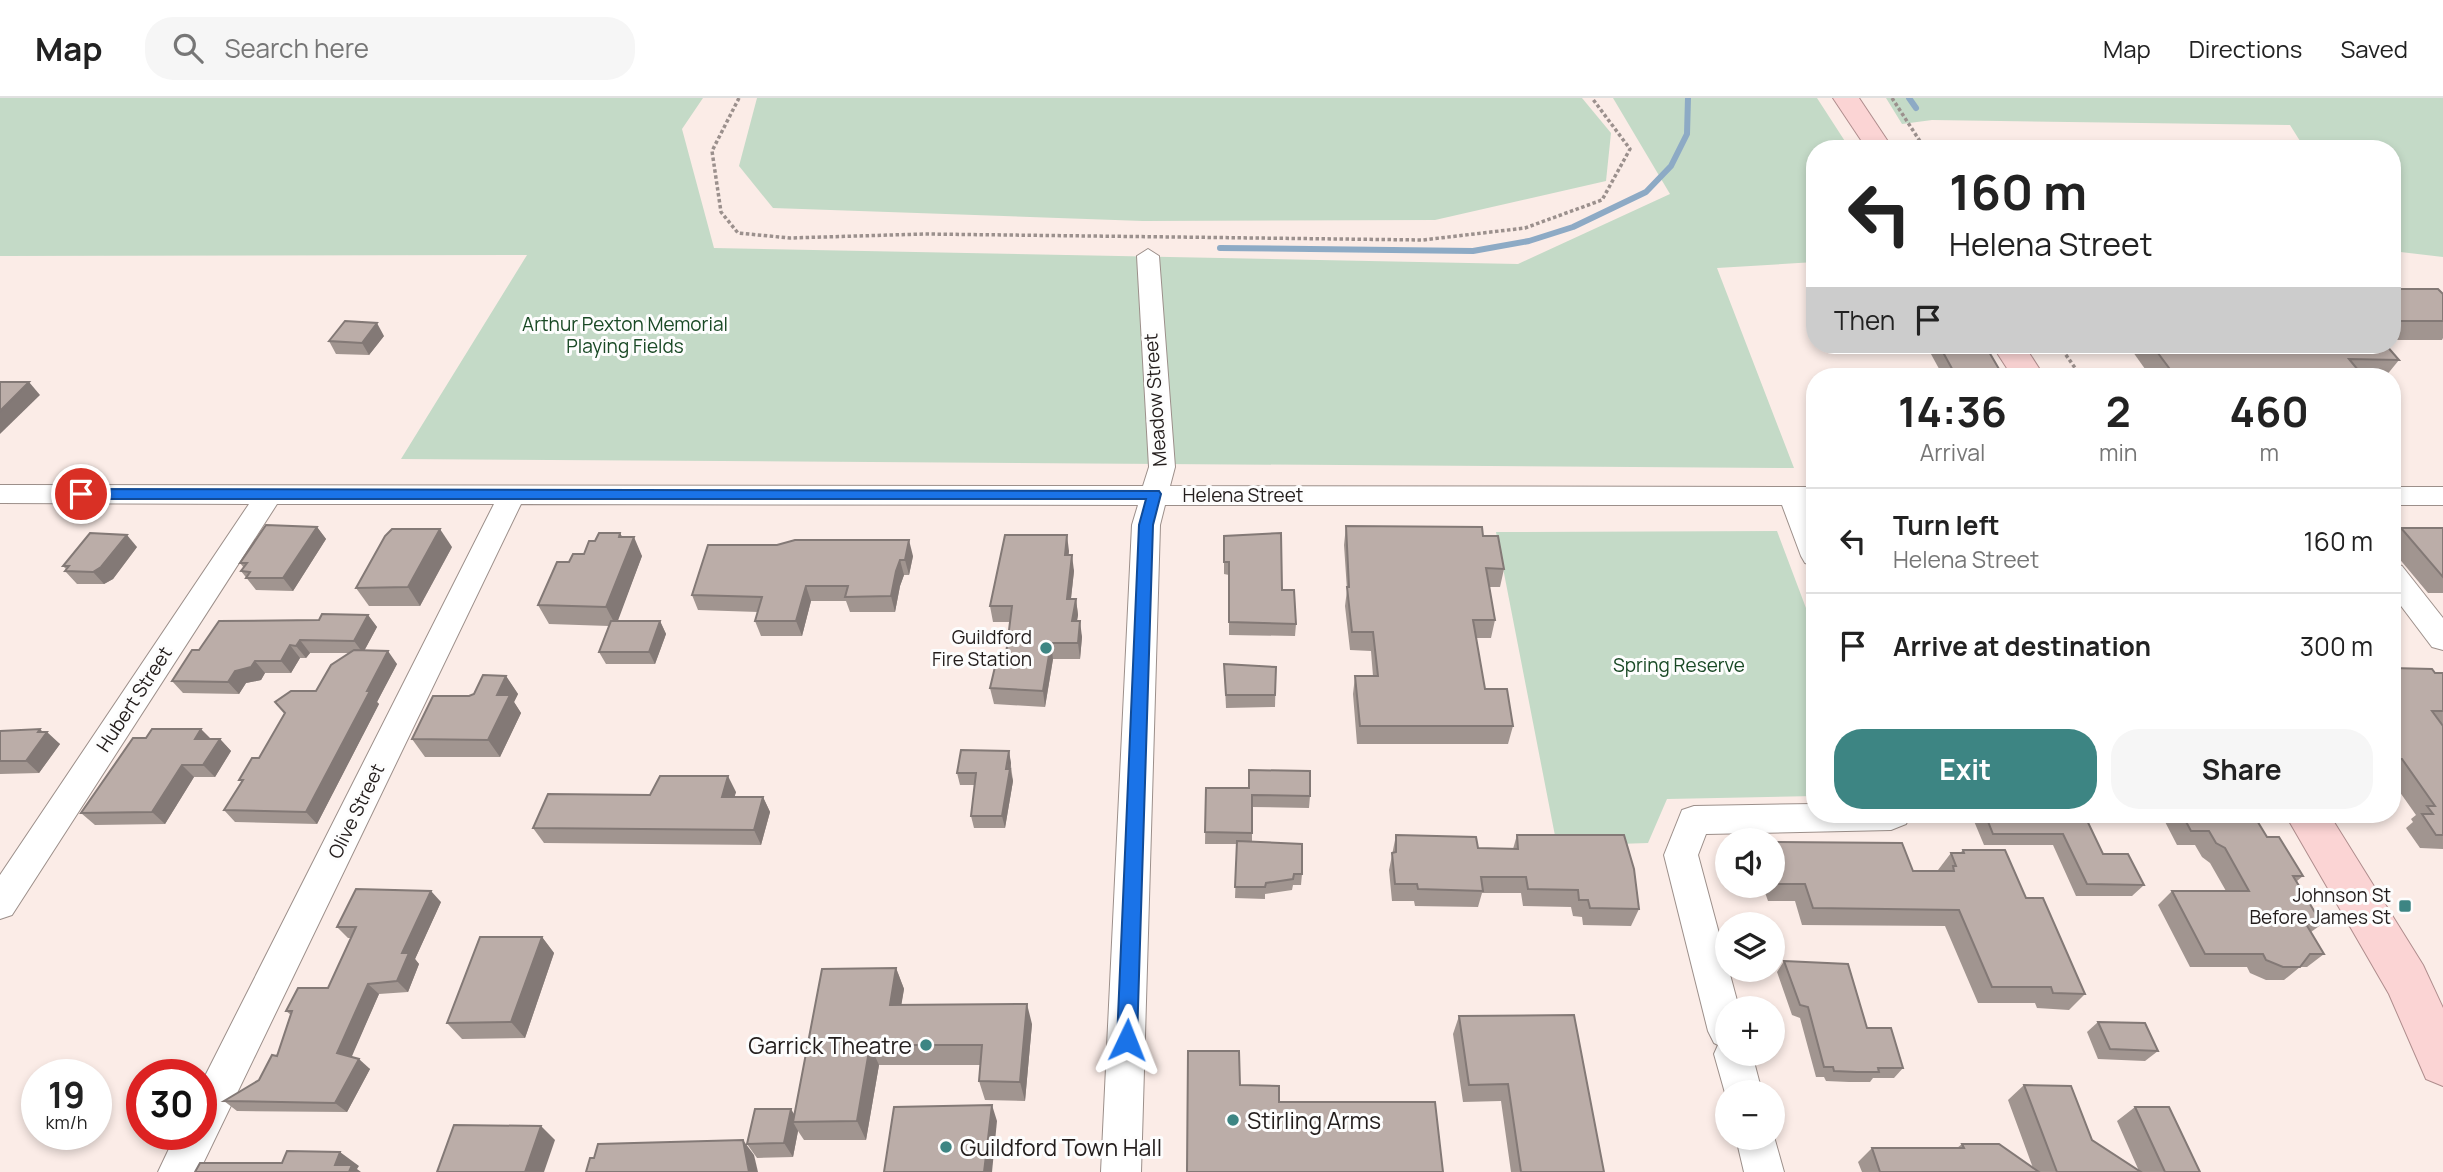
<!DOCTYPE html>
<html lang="en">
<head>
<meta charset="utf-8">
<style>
	body { margin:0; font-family:Manrope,sans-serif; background:#f6f6f6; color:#222; height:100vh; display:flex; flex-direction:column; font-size:26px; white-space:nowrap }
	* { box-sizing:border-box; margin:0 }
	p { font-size:23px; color:#767676 }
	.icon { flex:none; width:38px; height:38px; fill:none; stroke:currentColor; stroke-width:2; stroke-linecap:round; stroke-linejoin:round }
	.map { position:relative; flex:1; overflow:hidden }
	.panel { position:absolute; left:1806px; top:270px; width:595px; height:455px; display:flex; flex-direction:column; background:#fff; border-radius:28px; box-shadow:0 4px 10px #0003 }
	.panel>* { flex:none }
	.banner { position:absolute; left:1806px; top:42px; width:595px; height:214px; border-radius:28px; box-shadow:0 4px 10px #0003; background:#fff; color:#222; overflow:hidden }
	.controls { position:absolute; left:1715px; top:730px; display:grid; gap:14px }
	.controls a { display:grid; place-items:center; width:70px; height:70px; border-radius:50%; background:#fff; box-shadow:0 4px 10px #0003; font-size:35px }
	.speed { position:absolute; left:21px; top:961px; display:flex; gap:14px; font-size:35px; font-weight:700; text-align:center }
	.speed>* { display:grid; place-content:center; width:91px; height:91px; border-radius:50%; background:#fff; box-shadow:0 4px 10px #0003; line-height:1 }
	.speed small { font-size:18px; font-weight:400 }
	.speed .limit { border:10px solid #d22; background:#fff; color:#111 }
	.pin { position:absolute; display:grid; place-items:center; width:60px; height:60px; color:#fff; margin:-30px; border:4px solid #fff; border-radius:50%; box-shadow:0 2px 7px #0007 }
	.me { position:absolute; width:77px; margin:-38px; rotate:2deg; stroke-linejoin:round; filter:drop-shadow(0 0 5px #0008) }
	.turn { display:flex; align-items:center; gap:24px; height:147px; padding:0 28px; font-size:32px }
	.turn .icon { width:91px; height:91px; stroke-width:2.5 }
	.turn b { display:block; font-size:49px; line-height:60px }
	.then { display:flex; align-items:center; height:66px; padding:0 28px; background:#0003; gap:14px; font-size:26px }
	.eta { display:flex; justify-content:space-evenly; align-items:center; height:119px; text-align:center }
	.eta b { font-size:42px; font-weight:700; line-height:49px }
	.cta { display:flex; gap:14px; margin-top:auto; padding:14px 28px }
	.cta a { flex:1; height:80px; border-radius:28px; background:#3d8583; color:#fff; font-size:28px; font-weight:700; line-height:80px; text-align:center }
	.cta a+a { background:#f6f6f6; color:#222 }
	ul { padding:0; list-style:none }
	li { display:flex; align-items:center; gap:21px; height:105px; padding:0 28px; border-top:2px solid #e0e0e0 }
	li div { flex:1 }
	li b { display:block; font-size:26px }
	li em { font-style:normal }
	header { display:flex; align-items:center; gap:42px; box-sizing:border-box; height:98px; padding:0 35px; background:#fff; border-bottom:2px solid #e0e0e0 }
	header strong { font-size:33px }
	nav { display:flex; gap:38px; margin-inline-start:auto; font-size:24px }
	.search { width:490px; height:63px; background:#f6f6f6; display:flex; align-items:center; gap:18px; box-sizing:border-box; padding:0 24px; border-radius:28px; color:#767676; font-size:26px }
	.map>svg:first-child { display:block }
	.green { fill:#c4dac7 }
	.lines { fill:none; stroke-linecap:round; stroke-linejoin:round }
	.stream { stroke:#8daac5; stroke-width:6 }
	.minor-casing { stroke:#9c8f8a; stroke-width:2 }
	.trunk-casing { stroke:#af8d8d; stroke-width:2 }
	.path-far1 { stroke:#9b908d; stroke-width:3.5; stroke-dasharray:3.5 2.5; stroke-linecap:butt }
	.path { stroke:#9b908d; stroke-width:4.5; stroke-dasharray:5 3.5; stroke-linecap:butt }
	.minor { fill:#fff; fill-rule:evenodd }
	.trunk { fill:#fbd4d4; fill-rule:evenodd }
	.wall { fill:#a19590 }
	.shaded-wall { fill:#837976 }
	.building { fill:#bbada8; stroke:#837976; stroke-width:2 }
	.route { fill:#1a73e8; stroke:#114b97; stroke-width:2 }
	.poi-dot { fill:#3d8583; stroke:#fdfdfd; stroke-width:2.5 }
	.labels { text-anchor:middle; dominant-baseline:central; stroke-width:6; stroke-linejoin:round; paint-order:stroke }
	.park-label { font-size:19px; fill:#194925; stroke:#fdfdfd }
	.street-label { font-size:19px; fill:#231d1c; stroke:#fdfdfd }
	.poi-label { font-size:19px; fill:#231d1c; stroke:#fdfdfd; text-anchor:end }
	.near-poi-label { font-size:23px; fill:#231d1c; stroke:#fdfdfd; text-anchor:start }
</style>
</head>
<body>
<header>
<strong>Map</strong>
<div class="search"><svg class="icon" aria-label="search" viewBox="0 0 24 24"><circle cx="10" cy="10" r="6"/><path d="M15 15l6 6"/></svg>Search here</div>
<nav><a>Map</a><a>Directions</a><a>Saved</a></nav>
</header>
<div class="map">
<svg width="2443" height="1074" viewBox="0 0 2443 1074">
	<rect width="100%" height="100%" fill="#fbece7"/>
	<g class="green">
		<polygon points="0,0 703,0 682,31 714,150 1518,166 1670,96 1613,0 1817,0 1850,51 1815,51 1815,164 1717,170 1794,370 401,361 527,157 0,158"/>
		<polygon points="757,0 1582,0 1611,35 1606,83 1435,122 1143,123 773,110 739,68"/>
		<polygon points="1886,0 2443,0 2443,159 2392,153 2392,51 2305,51 2290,27 1932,22 1902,26"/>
		<polygon points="1777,433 1815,534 1815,698 1667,701 1648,745 1557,748 1496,434"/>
	</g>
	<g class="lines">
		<g class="stream">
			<polyline points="1909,0 1916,10"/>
			<polyline points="1220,150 1473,153 1529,143 1573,129 1646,94 1671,68 1687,36 1688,0"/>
		</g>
		<g class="minor-casing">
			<g id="minor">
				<polygon points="1148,151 1159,158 1175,369 1170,388 1815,389 1815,407 1810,407 1815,421 1815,468 1805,465 1801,458 1782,407 1165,407 1160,427 1141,1074 1101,1074 1132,427 1138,407 521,406 199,1074 158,1074 176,1036 201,1036 201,986 494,406 277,406 12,817 0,821 0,777 249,406 0,405 0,387 1143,388 1149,369 1137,158"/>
				<rect x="2392" y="389" width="51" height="18"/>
				<polygon points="2392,465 2402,468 2443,520 2443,552 2432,549 2392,496"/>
				<polygon points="1815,706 1815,716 1911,716 1906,726 1891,732 1706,736 1698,757 1739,910 1727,910 1727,956 1752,956 1762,994 1727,994 1727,1002 1714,956 1718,947 1714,945 1708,933 1664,757 1682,712 1694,708"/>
				<polygon points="1773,1035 1784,1074 1744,1074 1736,1040 1773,1040"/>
			</g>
		</g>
		<g class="trunk-casing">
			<g id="trunk">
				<polygon points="1833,0 1859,0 1893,51 1867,51"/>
				<polygon points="1992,247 2024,247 2044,278 2012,278"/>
				<polygon points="2285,716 2329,716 2423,867 2443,910 2443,988 2426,981 2389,896"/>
			</g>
		</g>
		<g class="path-far1">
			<polyline points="739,0 712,53 721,114 738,135 790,140 925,136 1423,142 1525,130 1602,102 1630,51 1592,0"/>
			<polyline points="1892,0 1925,51"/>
			<polyline points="2059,247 2080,277"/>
		</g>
		<polyline class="path" points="2078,276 2080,278"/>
		<use href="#minor" class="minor"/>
		<use href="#trunk" class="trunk"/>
	</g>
	<g class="wall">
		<polygon points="2392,191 2443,196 2443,240 2442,242 2392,242"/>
		<polygon points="384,238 369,257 336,256 329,243"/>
		<polygon points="1926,247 1985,247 1999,271 1997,278 1943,278"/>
		<polygon points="2128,247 2386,247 2399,262 2386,278 2150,278"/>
		<polygon points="1346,428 1483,438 1504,471 1500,489 1489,489 1495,522 1491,540 1476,540 1485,591 1513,628 1508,646 1357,646 1353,596 1355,578 1373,578 1371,553 1350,552 1345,508 1347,492 1344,447"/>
		<polygon points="317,429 326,441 293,493 256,492 241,473 244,470 240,465"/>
		<polygon points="2401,430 2443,430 2443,495 2428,495 2392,452 2392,439"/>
		<polygon points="620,435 622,439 642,458 617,523 660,523 666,536 655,566 606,566 599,554 609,528 549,526 538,507 569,464 584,456 595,443"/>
		<polygon points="1224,438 1282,492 1296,526 1295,538 1229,537 1229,477 1224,476"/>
		<polygon points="137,449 113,481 104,486 77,486 65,473 66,471 63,468"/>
		<polygon points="452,449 420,508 369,508 356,490"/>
		<polygon points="1069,453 1068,457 1074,473 1071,501 1076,501 1078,517 1077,523 1082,539 1080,561 1053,561 1045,609 994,606 990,590 1006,556 1010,524 993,524 990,508"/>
		<polygon points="913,458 909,477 904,477 900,488 895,514 850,514 846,503 811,503 802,538 761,538 755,523 758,514 698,512 692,497"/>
		<polygon points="368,517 377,529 364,553 397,566 377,604 379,606 317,726 235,724 224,712 242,684 239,682 350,555 310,555 306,560 300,560 291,575 265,575 261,582 246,585 239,596 183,595 172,583 199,552 319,522"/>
		<polygon points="1224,566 1276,569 1275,609 1226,610"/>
		<polygon points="2392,570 2443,575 2443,627 2442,627 2443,628 2443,751 2420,750 2406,730 2413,724 2411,721 2416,717 2392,683"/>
		<polygon points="506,578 518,596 514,604 521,615 500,659 425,659 412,641 469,598"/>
		<polygon points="0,633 42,634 60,646 39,675 0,676"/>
		<polygon points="211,641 220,641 231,653 215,679 194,679 165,726 95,727 81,715"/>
		<polygon points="1009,653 1013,683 1005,730 974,730 971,718 975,687 960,687 957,675"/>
		<polygon points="1206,690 1310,698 1309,710 1252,709 1252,744 1302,776 1301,787 1293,787 1292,792 1265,796 1265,801 1235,800 1237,746 1205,746"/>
		<polygon points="736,694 734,699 763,699 770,714 761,747 544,745 533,730 650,697"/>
		<polygon points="1971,716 2084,716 2103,756 2144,787 2132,798 2076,798 2053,747 1984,747"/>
		<polygon points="2161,716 2253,716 2267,739 2303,778 2297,783 2322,826 2311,834 2324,856 2307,869 2300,869 2284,882 2266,882 2250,875 2247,869 2190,869 2158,807 2172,793 2226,793 2210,765 2202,759 2195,747 2177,747"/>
		<polygon points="1396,737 1478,750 1513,751 1517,737 1639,811 1631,828 1583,827 1582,819 1573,818 1571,809 1523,808 1521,795 1482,795 1478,809 1415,808 1414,803 1392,803 1389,772"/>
		<polygon points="1773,744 1913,773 1938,773 1938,772 1951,755 1960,755 1963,752 2026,800 2085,896 2069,912 2037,910 2035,905 1978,905 1945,828 1802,827 1795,803 1768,803 1763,789 1754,789 1754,788 1773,788"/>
		<polygon points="441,804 415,861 419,866 408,894 379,896 351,959 370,971 347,1014 237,1013 224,1003 259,982 277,958 291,917 286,913 328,890 351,840 348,840 337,829"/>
		<polygon points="542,839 554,855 525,940 462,941 447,925"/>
		<polygon points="1784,863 1867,930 1903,970 1894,980 1873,980 1870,984 1849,984 1826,983 1824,979 1816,979 1800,920 1792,917 1777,874"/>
		<polygon points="896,870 904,891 901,907 1032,926 1025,1003 985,1002 979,983 980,967 879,967 866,1042 804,1042 798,1033 793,1059 757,1060 747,1046 794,1016"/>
		<polygon points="1459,918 1604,1074 1511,1074 1501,1003 1463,1004 1453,936"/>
		<polygon points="2098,924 2158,953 2145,963 2098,961 2087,934"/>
		<polygon points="2024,987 2092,1042 2139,1073 2117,1023 2135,1009 2200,1074 1862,1074 1858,1064 1872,1050 1957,1050 1962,1046 2033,1070 2008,1002"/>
	</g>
	<g class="shaded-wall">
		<polygon points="377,225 384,238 369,257 362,245"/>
		<polygon points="29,284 40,297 0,336 0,313"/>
		<polygon points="317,429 326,441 293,493 283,480"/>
		<polygon points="440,431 452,449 420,508 408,489"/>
		<polygon points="620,435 629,452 634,439 642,458 616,528 606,509 619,439"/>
		<polygon points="127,437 137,449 113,481 104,486 93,474"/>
		<polygon points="1067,437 1069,453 1067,473 1065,457"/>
		<polygon points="909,442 913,458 909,477 905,462"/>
		<polygon points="1072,457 1074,473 1069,517 1067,501"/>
		<polygon points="900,462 904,477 900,488 895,514 891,498 896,473"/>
		<polygon points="806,488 811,503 802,538 796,523"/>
		<polygon points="1076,501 1078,517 1074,539 1072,523"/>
		<polygon points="368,517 377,529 363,555 354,543"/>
		<polygon points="660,523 666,536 655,566 649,554"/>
		<polygon points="1080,523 1082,539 1080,561 1078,545"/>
		<polygon points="300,542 310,555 306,560 296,548"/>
		<polygon points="1051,545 1053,561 1045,609 1043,593"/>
		<polygon points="290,547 300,560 291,575 281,563"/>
		<polygon points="388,553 397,566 377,604 379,606 317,726 306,714"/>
		<polygon points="255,563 265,575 261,582 246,585 239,596 228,584 235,573"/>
		<polygon points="506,578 518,596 514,604 521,615 500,659 488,642 497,597"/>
		<polygon points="40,631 45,636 47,634 60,646 39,675 26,663"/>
		<polygon points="201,631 213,643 195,641"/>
		<polygon points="220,641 231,653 215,679 203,667"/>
		<polygon points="1009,653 1011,665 1010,673 1010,671 1013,683 1005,730 1002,718"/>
		<polygon points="182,667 194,679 165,726 152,714"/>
		<polygon points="728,678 736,694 730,714 722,699"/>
		<polygon points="763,699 770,714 761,747 754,732"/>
		<polygon points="431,793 441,804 415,861 419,866 408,894 397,883 402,855"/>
		<polygon points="542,839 554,855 525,940 511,924"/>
		<polygon points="896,870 904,891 898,927 890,907"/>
		<polygon points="368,886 379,896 349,965 337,955"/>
		<polygon points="1027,906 1032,926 1025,1003 1020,984"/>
		<polygon points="870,947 879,967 866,1042 857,1023"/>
		<polygon points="359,961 370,971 347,1014 335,1005"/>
		<polygon points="992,1007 997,1023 992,1074 984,1074"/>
		<polygon points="791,1011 799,1024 793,1024 798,1033 793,1059 784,1045"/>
		<polygon points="541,1028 555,1042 544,1074 525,1074"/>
		<polygon points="743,1042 754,1057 758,1074 749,1074"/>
		<polygon points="340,1054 359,1068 357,1071 361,1074 345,1074 335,1067"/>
	</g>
	<g class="building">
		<polygon points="2392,191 2438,191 2443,196 2443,223 2392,223"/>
		<polygon points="345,223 377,225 362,245 329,243"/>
		<polygon points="1939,247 1985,247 1999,271 1993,271 1997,278 1956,278"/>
		<polygon points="2152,247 2386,247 2399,262 2349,261 2363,278 2175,278"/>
		<polygon points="0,284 29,284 0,313"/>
		<polygon points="266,427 317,429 283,480 246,480 250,474 241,473 247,465 240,465"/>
		<polygon points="1346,428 1482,429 1483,438 1498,438 1504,471 1486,470 1495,522 1473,522 1485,591 1507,591 1513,628 1360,628 1355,578 1378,578 1373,534 1352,534 1347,489 1349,489"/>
		<polygon points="2401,430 2443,430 2443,479"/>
		<polygon points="392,431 440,431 408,489 356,490 385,438"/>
		<polygon points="90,435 127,437 101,469 93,474 65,473 69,468 63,468"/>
		<polygon points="599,435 620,435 619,439 634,439 606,509 538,507 557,464 569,464 573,456 584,456 589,443 595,443"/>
		<polygon points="1281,435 1282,492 1294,492 1296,526 1229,524 1229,464 1224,464 1224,438"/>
		<polygon points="1005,437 1067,437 1065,457 1072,457 1067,501 1076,501 1072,523 1080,523 1078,545 1051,545 1043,593 990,590 998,556 1006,556 1012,508 990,508"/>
		<polygon points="795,442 909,442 905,462 900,462 896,473 891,498 845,499 848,488 806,488 796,523 755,523 762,499 692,497 708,447 777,447"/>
		<polygon points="322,516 368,517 354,543 300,542 296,548 290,547 281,563 255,563 251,569 235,573 228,584 172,583 192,552 199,552 219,523 319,522"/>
		<polygon points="611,523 660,523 649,554 599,554"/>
		<polygon points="354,552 388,553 367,593 370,593 306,714 224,712 243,682 239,682 252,660 259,660 285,615 275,604 291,593 316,593 331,567"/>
		<polygon points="1224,566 1276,569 1275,597 1226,597"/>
		<polygon points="2392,570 2432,571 2435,575 2443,575 2443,613 2432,613 2443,628 2443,737 2436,737 2422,716 2433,716 2427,708 2435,708 2402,661 2395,661 2392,658"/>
		<polygon points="483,577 506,578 497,597 510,597 488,642 412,641 433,598 469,598 474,596"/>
		<polygon points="40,631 38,634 47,634 26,663 0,663 0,633"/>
		<polygon points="152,631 201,631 195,641 220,641 203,667 182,667 152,714 81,715 133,640 146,640"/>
		<polygon points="961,652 1009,653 1006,671 1010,671 1002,718 971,718 976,675 957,675"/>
		<polygon points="1249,672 1310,673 1310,698 1252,697 1252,735 1205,734 1206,690 1249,690"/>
		<polygon points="660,678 728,678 722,699 763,699 754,732 533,730 548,696 650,697"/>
		<polygon points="1985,716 2084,716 2103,756 2128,756 2144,787 2087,786 2063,736 1993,736"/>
		<polygon points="2182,716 2253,716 2267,739 2279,739 2303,778 2293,778 2322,826 2306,826 2324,856 2310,856 2300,869 2283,869 2266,862 2263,856 2205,856 2172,793 2249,793 2225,750 2216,745 2209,733 2191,733"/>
		<polygon points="1396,737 1476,739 1478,750 1518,751 1517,737 1624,737 1634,771 1639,811 1590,810 1588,802 1579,802 1578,792 1528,791 1526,779 1481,779 1483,793 1418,791 1417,786 1395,786 1392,755 1396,754"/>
		<polygon points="1237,743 1302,746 1302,776 1294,776 1293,781 1266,785 1265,789 1235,789"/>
		<polygon points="1773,744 1902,745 1913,773 1954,773 1953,768 1956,768 1951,755 1964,755 1963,752 2005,752 2026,800 2043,800 2085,896 2053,895 2051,889 1992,889 1959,812 1813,810 1805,786 1778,786 1773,772"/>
		<polygon points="356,791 431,793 402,855 409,855 397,883 368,886 337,955 359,961 335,1005 224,1003 259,982 272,957 277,958 292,913 286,913 298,890 328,890 356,829 337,829"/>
		<polygon points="480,839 542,839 511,924 447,925"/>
		<polygon points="1784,863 1848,866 1867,930 1891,930 1903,970 1878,970 1879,974 1857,974 1834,973 1833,969 1824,969 1808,909 1800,907"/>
		<polygon points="896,870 890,907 1027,906 1020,984 979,983 982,947 870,947 857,1023 793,1024 822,871"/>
		<polygon points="1574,917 1604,1074 1521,1074 1508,986 1469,987 1459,918"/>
		<polygon points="2098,924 2145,925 2158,953 2110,951"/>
		<polygon points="1188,953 1239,953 1240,987 1279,988 1279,1004 1435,1004 1443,1074 1187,1074"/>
		<polygon points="2024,987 2071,988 2092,1042 2141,1074 2057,1074"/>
		<polygon points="992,1007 984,1074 884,1074 894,1009"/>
		<polygon points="2135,1009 2169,1009 2200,1074 2165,1074"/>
		<polygon points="755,1011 791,1011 784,1045 747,1046"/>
		<polygon points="454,1027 541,1028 525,1074 437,1074"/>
		<polygon points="743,1042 749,1074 586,1074 590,1060 594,1060 598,1046"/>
		<polygon points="1962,1046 1999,1046 2039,1074 1880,1074 1872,1050 1964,1050"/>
		<polygon points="287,1053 340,1054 335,1067 352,1067 349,1074 195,1074 200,1065 282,1065"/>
	</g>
	<polygon class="route" points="81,391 1159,393 1161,396 1153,427 1137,942 1134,949 1127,951 1120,949 1117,942 1139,427 1146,401 81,401 73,396"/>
	<g class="poi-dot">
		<circle cx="1046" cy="550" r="7"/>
		<rect x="2398" y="801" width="14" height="14" rx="3.5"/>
		<circle cx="926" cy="947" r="7"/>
		<circle cx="1233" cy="1022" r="7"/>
		<circle cx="946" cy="1049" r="7"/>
	</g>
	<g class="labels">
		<g class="park-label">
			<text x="625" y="226">Arthur Pexton Memorial<tspan x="625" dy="22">Playing Fields</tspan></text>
			<text x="1679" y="567">Spring Reserve</text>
		</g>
		<g class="street-label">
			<text transform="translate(1155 302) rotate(-94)">Meadow Street</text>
			<text x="1243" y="397">Helena Street</text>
			<text transform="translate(134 601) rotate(-57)">Hubert Street</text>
			<text transform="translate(356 713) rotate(-64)">Olive Street</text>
		</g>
		<g class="poi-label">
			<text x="1032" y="539">Guildford<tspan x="1032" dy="22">Fire Station</tspan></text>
			<text x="2391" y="797">Johnson St<tspan x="2391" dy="22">Before James St</tspan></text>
		</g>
		<g class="near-poi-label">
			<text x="912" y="947" text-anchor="end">Garrick Theatre</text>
			<text x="1247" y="1022">Stirling Arms</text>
			<text x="960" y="1049">Guildford Town Hall</text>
		</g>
	</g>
</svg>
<div class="controls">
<a><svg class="icon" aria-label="sound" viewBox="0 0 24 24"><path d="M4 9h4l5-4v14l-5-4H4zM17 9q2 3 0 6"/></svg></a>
<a><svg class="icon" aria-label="layers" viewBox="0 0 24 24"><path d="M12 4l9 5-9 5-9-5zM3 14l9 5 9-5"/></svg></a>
<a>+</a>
<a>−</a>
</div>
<div class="speed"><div>19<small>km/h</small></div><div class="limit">30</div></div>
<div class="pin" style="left:81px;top:396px;background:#d93025"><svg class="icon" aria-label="arrive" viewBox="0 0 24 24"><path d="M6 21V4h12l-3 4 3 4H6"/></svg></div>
<svg class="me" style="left:1127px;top:942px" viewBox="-20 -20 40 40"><path d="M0-17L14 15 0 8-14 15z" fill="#1a73e8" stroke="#fff" stroke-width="4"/></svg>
<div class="banner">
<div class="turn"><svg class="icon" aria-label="left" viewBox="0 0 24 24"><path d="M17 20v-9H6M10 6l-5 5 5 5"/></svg><div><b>160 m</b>Helena Street</div></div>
<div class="then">Then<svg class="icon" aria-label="arrive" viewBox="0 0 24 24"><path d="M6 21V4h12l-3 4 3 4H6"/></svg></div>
</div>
<section class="panel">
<div class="eta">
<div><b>14:36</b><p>Arrival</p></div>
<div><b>2</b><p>min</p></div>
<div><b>460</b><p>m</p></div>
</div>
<ul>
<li><svg class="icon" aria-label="left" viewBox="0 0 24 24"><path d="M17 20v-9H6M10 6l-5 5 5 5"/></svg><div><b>Turn left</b><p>Helena Street</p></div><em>160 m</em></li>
<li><svg class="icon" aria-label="arrive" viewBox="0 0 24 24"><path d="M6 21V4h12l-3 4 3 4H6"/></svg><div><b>Arrive at destination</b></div><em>300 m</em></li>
</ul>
<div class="cta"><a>Exit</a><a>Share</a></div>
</section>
</div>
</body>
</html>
